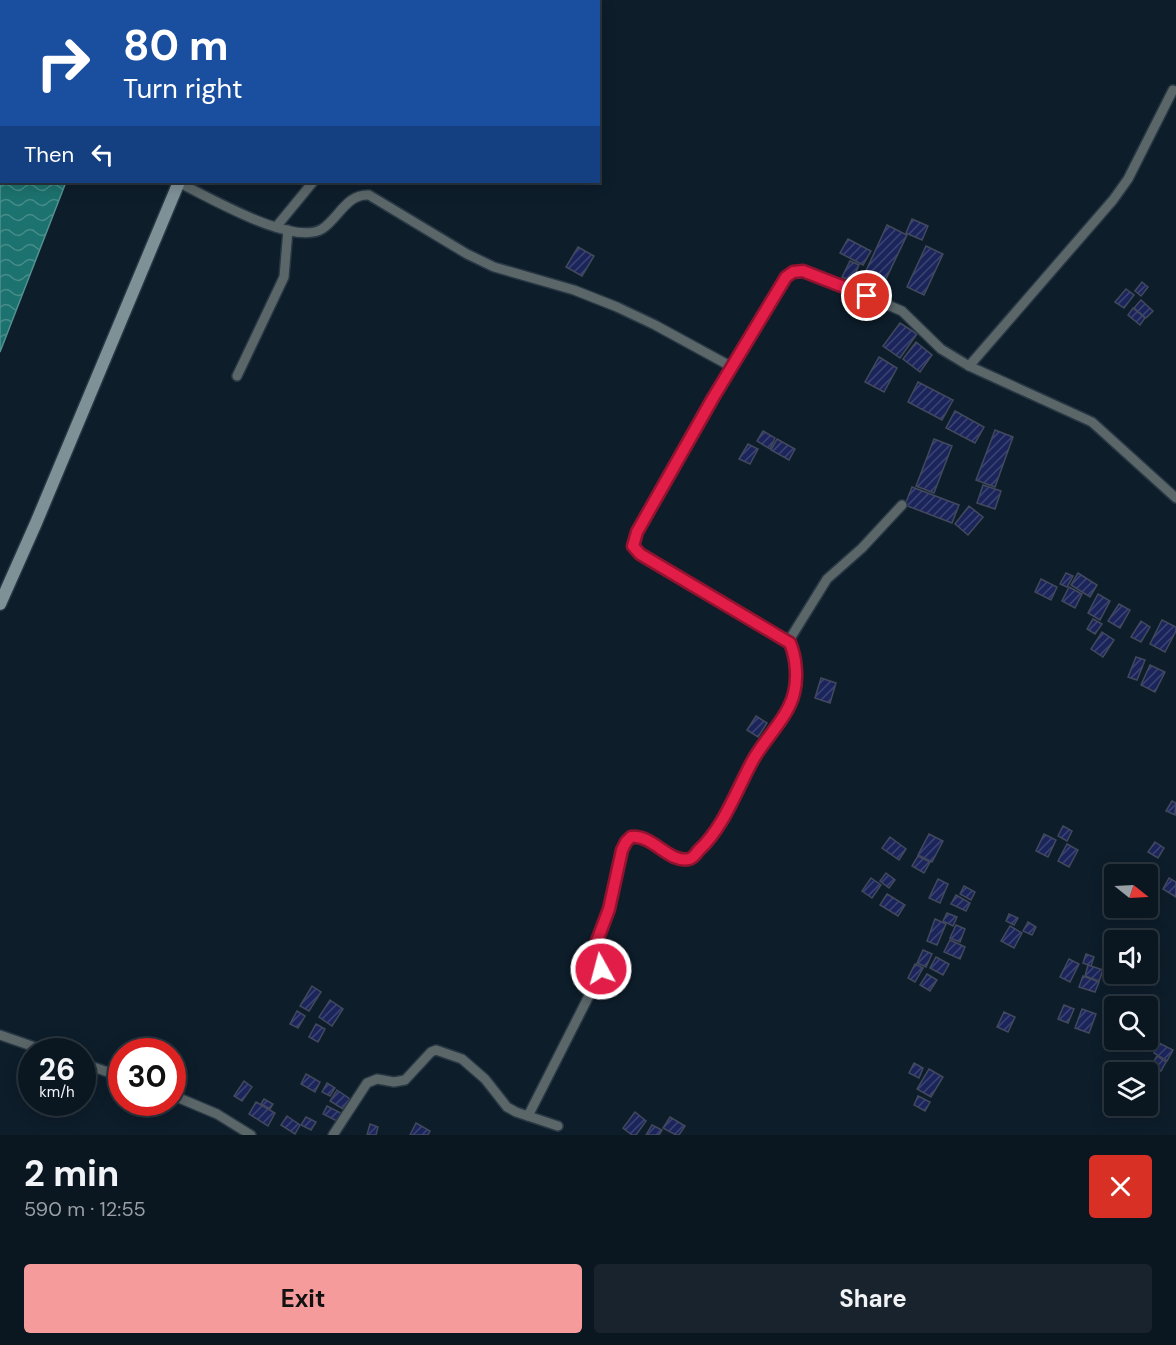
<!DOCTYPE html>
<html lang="en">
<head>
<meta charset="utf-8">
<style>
	body { margin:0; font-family:"DM Sans",sans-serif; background:#18232d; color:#f1f3f6; height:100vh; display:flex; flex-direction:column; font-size:22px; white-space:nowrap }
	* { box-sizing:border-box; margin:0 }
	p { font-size:20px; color:#999fa5 }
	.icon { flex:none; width:33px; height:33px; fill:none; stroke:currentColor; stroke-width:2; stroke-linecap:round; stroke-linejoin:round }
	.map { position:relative; height:1135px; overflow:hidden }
	.details { display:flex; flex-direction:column; background:#0a1620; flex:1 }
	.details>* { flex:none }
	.guide { position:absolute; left:0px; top:0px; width:600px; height:183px; box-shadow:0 3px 15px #0003,0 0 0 2px #2a353e; background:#1a4fa0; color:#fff; overflow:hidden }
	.needle { width:39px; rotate:108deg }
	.tools { position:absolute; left:1104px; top:864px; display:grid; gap:12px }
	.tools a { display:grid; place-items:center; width:54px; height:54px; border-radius:6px; background:#0a1620; box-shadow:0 3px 15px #0003,0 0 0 2px #2a353e; font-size:30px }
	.speed { position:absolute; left:18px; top:1038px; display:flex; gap:12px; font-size:30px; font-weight:700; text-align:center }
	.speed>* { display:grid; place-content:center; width:78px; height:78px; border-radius:50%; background:#0a1620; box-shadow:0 3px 15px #0003,0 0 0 2px #2a353e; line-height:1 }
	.speed small { font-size:15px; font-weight:400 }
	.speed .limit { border:9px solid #d22; background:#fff; color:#111 }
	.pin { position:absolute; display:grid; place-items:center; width:51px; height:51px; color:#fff; margin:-26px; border:3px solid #fff; border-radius:50%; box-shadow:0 2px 6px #0007 }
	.me { position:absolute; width:66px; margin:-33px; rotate:353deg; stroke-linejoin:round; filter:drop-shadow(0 0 4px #0008) }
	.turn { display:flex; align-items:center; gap:21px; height:126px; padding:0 24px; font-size:27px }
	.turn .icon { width:78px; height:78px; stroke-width:2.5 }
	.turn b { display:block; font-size:42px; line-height:51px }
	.then { display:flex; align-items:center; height:57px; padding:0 24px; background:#0003; gap:12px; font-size:22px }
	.round { display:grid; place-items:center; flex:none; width:63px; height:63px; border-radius:6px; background:#18232d }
	.headline { display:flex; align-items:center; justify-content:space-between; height:102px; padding:0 24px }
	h1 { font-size:36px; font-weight:700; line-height:45px }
	.cta { display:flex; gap:12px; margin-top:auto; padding:12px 24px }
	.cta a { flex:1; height:69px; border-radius:6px; background:#f59b9b; color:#111; font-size:24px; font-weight:700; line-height:69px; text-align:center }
	.cta a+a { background:#18232d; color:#f1f3f6 }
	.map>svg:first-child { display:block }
	.water { fill:url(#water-waves); stroke:#529191; stroke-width:1.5 }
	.building { fill:url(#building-hatch); stroke:#43495c; stroke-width:1.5 }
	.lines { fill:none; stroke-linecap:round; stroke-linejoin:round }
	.street-casing { stroke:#283744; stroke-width:12 }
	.secondary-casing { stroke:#283744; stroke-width:15 }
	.street { stroke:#5b6669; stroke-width:9 }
	.secondary { stroke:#7e9197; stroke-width:12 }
	.route-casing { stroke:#92132f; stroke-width:15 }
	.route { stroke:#e11d48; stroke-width:10 }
</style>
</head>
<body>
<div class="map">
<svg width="1176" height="1135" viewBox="0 0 1176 1135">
	<defs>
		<pattern id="water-waves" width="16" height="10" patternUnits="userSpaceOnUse" patternTransform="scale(1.5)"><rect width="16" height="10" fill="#1c726e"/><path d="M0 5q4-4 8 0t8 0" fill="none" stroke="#478c89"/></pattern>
		<pattern id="building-hatch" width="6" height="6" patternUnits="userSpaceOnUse" patternTransform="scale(1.5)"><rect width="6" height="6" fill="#1b255b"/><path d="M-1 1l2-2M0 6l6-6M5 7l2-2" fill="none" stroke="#3b4472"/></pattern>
	</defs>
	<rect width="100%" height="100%" fill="#0d1d2a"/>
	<polygon class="water" points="0,0 135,0 2,2 2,182 66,182 0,352"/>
	<g class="building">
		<polygon points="912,219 928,226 922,240 906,233"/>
		<polygon points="887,225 907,235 884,283 865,273"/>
		<polygon points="848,239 871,251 863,265 840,253"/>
		<polygon points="926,246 943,254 924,295 907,287"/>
		<polygon points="578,247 594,256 582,276 566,267"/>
		<polygon points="850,261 859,265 852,281 842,277"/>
		<polygon points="1142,282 1148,287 1141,296 1135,291"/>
		<polygon points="1126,289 1134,295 1124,308 1115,302"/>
		<polygon points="1141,300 1153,311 1146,318 1134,308"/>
		<polygon points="1133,308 1145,318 1140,325 1128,315"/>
		<polygon points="900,323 917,334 900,358 883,346"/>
		<polygon points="916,342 932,355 920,372 903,359"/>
		<polygon points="879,357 897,368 884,392 865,382"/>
		<polygon points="918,382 953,400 942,420 908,402"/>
		<polygon points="955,411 984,427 975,443 946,428"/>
		<polygon points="995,430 1013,437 995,487 976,480"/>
		<polygon points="763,431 775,438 770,449 757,441"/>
		<polygon points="777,439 795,449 789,460 771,450"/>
		<polygon points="934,439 952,446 934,493 916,486"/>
		<polygon points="748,444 758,449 750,464 739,459"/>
		<polygon points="983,485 1001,491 995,509 977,503"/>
		<polygon points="912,487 959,505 952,523 905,505"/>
		<polygon points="969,506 983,517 968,535 955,524"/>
		<polygon points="1066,573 1073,576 1067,587 1060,584"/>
		<polygon points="1078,573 1097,585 1090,597 1071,585"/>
		<polygon points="1041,579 1057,587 1051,600 1035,592"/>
		<polygon points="1069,587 1082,594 1075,608 1062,601"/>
		<polygon points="1098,594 1110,601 1100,620 1088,613"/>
		<polygon points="1119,604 1130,610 1120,628 1108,621"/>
		<polygon points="1093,619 1102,624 1095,634 1087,629"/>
		<polygon points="1162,620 1176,627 1176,631 1165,652 1150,644"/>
		<polygon points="1141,621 1150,627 1141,642 1131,637"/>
		<polygon points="1102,632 1114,640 1103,657 1091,649"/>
		<polygon points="1136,657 1145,660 1137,680 1128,677"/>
		<polygon points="1150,665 1165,672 1155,692 1141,685"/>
		<polygon points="821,678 836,683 830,703 815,698"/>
		<polygon points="756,716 767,723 758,737 747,730"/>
		<polygon points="1172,801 1176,803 1175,815 1166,811"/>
		<polygon points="1063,826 1072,831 1067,841 1058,836"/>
		<polygon points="929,834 943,841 932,862 918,855"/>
		<polygon points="1044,834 1056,840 1048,857 1036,851"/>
		<polygon points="890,837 906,849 899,860 882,848"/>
		<polygon points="1155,842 1164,848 1158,858 1148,852"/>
		<polygon points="1067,844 1078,850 1069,867 1058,861"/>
		<polygon points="918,856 930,862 924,873 912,866"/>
		<polygon points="886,873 895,880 889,888 880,881"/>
		<polygon points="871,878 881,885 872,898 862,891"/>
		<polygon points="1169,878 1176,882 1176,897 1163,889"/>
		<polygon points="938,879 948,884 940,903 929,898"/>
		<polygon points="964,886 975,892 971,900 960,894"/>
		<polygon points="887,894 905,905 898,916 880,905"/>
		<polygon points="956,895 970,903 966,911 951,904"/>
		<polygon points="947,913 957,917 953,926 943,921"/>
		<polygon points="1009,914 1018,918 1014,925 1006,921"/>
		<polygon points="935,919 946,924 937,945 927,941"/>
		<polygon points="1028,922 1036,927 1032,935 1023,931"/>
		<polygon points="956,925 965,929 960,942 950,938"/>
		<polygon points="1010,926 1022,933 1014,948 1001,941"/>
		<polygon points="950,940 965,947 960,959 944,952"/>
		<polygon points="923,950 932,954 926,967 917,963"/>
		<polygon points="1086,954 1094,957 1091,966 1083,963"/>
		<polygon points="936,957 949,964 943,975 930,968"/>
		<polygon points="1069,959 1079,964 1070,982 1060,977"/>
		<polygon points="915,964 923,968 915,982 908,978"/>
		<polygon points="1088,965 1103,970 1099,981 1085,976"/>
		<polygon points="927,974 937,980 930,991 920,985"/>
		<polygon points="1083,976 1099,982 1095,992 1079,987"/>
		<polygon points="312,986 321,992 309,1011 300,1006"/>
		<polygon points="330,1000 343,1009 332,1026 319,1017"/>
		<polygon points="1064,1005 1074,1009 1068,1023 1058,1019"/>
		<polygon points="1082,1009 1096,1014 1089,1033 1075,1028"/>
		<polygon points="297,1011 305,1016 298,1028 290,1024"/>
		<polygon points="1004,1012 1015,1017 1008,1032 997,1027"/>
		<polygon points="316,1024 325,1029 318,1042 309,1037"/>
		<polygon points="1159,1043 1173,1050 1167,1061 1154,1053"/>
		<polygon points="1157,1056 1166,1062 1161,1071 1151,1066"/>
		<polygon points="914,1063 923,1068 919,1078 909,1073"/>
		<polygon points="929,1069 943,1077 931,1097 917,1089"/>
		<polygon points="306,1074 320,1082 315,1092 301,1084"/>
		<polygon points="244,1081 252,1087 242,1101 234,1096"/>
		<polygon points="327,1083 335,1088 330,1096 322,1092"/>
		<polygon points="337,1090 350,1099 343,1109 330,1101"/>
		<polygon points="918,1096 930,1102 925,1111 914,1105"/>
		<polygon points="264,1099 273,1104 270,1109 261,1104"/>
		<polygon points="256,1102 275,1113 268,1126 249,1114"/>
		<polygon points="327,1106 341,1113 337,1121 323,1114"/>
		<polygon points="635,1112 646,1121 636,1135 632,1135 623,1128"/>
		<polygon points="287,1116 300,1125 295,1134 281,1125"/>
		<polygon points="306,1117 316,1122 311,1130 301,1125"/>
		<polygon points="670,1117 685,1126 679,1135 676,1135 663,1128"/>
		<polygon points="416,1123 430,1131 428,1135 410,1135"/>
		<polygon points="370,1124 378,1127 376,1135 367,1135"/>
		<polygon points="652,1125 662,1130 659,1135 646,1135"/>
	</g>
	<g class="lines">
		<g class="street-casing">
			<g id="street">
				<polyline points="373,0 377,2"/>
				<polyline points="436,2 436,0"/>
				<path d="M 179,183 C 208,196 292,247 322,229 C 338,219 347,193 369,195 L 467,254 L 494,267 L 574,290 L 617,307 L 655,325 L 732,367 L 786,277 L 797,271 L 812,273 L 902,311 L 941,349 L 969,366 L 1092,422 L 1176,498"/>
				<polyline points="276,227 313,182"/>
				<polyline points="969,366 1113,200 1128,179 1173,90"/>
				<polyline points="237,376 284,277 288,230"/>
				<polyline points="788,642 827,579 862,548 902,505"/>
				<polyline points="0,1035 49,1052"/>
				<polyline points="82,1063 122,1077"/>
				<polyline points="172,1095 217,1114 251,1135"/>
				<path d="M 528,1116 L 598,978 L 601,966 L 597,941 L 609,909 L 622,850 L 626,841 L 631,837 C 652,834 670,864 689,859 C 692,858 707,845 709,841 C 728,815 738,784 755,757 C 767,737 787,717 794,695 C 798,680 797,654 788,642 L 649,561 L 640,554 L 633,546 L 637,532 L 732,367"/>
				<polyline points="333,1135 367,1083 377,1079 394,1082 405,1080 431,1052 436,1050 462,1059 485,1079 507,1107 516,1112 558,1126"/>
			</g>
		</g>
		<g class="secondary-casing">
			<g id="secondary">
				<polyline points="243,2 243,0"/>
				<polyline points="0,604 36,523 179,182"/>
			</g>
		</g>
		<use href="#street" class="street"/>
		<use href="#secondary" class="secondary"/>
	</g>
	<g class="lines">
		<g class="route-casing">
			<path id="route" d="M 601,969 L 597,941 L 609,909 L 622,850 L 626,842 L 631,837 C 652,834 670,864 689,859 C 694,858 696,853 699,850 C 724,827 737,789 753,760 C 765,738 788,718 794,693 C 798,678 796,657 790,643 L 640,554 L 633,546 L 637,532 L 713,398 L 786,277 L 793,272 L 803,271 L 867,296"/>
		</g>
		<use href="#route" class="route"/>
	</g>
</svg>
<div class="tools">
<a><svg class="needle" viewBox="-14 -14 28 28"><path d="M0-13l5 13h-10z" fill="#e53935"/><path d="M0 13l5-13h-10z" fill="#999fa5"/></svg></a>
<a><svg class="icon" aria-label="sound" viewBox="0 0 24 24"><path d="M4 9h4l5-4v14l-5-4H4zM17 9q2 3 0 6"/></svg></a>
<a><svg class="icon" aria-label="search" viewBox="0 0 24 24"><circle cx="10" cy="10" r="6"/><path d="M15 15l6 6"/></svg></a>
<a><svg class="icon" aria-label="layers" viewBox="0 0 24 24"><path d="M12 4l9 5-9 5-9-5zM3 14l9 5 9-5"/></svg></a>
</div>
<div class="speed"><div>26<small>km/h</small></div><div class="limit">30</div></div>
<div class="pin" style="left:867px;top:296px;background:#d93025"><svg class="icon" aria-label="arrive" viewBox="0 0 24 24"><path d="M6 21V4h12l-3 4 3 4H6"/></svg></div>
<svg class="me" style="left:601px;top:969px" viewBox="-20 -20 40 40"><circle r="17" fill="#e11d48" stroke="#fff" stroke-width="3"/><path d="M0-11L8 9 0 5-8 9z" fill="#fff"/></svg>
<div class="guide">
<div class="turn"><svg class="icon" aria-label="right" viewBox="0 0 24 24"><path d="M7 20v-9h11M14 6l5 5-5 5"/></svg><div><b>80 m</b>Turn right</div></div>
<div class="then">Then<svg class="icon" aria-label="left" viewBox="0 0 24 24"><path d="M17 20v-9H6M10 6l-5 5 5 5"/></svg></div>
</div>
</div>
<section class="details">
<div class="headline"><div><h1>2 min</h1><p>590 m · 12:55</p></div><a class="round" style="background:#d93025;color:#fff"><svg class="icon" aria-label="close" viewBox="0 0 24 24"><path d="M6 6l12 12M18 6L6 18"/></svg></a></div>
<div class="cta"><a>Exit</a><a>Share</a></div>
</section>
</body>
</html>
